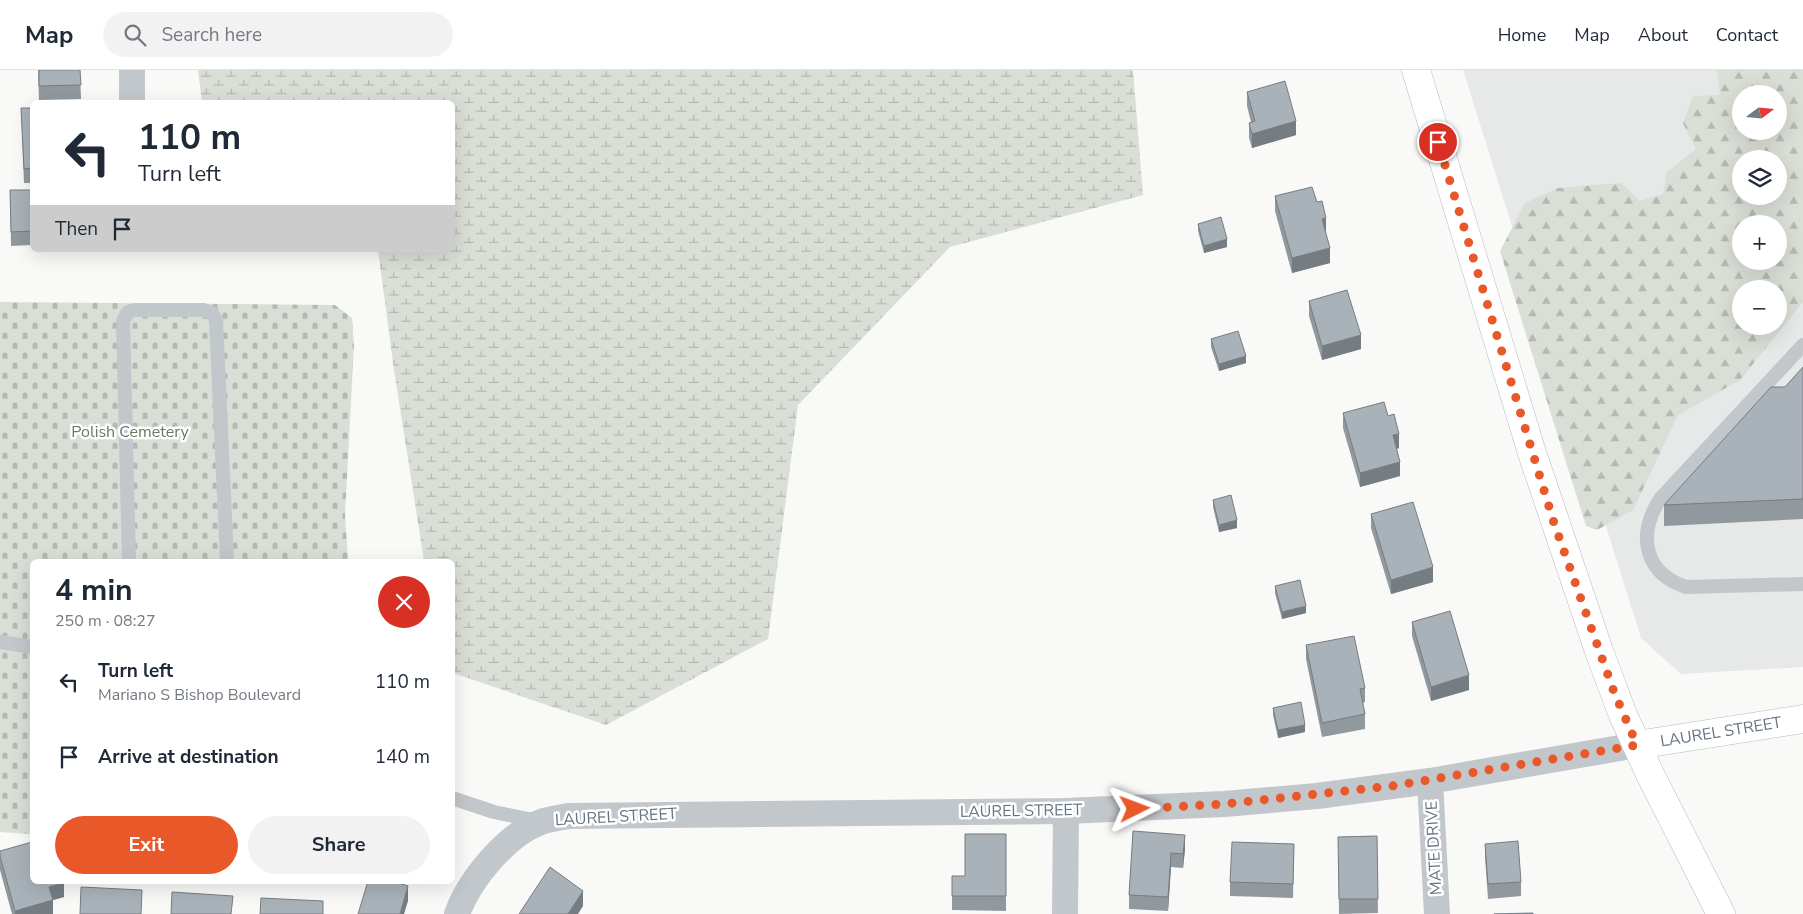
<!DOCTYPE html>
<html lang="en">
<head>
<meta charset="utf-8">
<style>
	body { margin:0; font-family:"Nunito Sans",sans-serif; background:#f2f2f3; color:#1f2937; height:100vh; display:flex; flex-direction:column; font-size:19px; white-space:nowrap }
	* { box-sizing:border-box; margin:0 }
	p { font-size:16px; color:#747a83 }
	.icon { flex:none; width:28px; height:28px; fill:none; stroke:currentColor; stroke-width:2; stroke-linecap:round; stroke-linejoin:round }
	.map { position:relative; flex:1; overflow:hidden }
	.drawer { position:absolute; left:30px; top:489px; width:425px; height:325px; display:flex; flex-direction:column; background:#fff; border-radius:8px; box-shadow:0 5px 20px #0002 }
	.drawer>* { flex:none }
	.top-card { position:absolute; left:30px; top:30px; width:425px; height:152px; border-radius:8px; box-shadow:0 5px 20px #0002; background:#fff; color:#1f2937; overflow:hidden }
	.needle { width:32px; rotate:74deg }
	.tools { position:absolute; left:1732px; top:15px; display:grid; gap:10px }
	.tools a { display:grid; place-items:center; width:55px; height:55px; border-radius:50%; background:#fff; box-shadow:0 5px 20px #0002; font-size:25px }
	.pin { position:absolute; display:grid; place-items:center; width:42px; height:42px; color:#fff; margin:-21px; border:2px solid #fff; border-radius:50%; box-shadow:0 1px 5px #0007 }
	.me { position:absolute; width:55px; margin:-28px; rotate:87deg; stroke-linejoin:round; filter:drop-shadow(0 0 4px #0008) }
	.turn { display:flex; align-items:center; gap:18px; height:105px; padding:0 25px; font-size:22px }
	.turn .icon { width:65px; height:65px; stroke-width:2.5 }
	.turn b { display:block; font-size:35px; line-height:42px }
	.then { display:flex; align-items:center; height:48px; padding:0 25px; background:#0003; gap:10px; font-size:19px }
	.round { display:grid; place-items:center; flex:none; width:52px; height:52px; border-radius:26px; background:#f2f2f3 }
	.headline { display:flex; align-items:center; justify-content:space-between; height:85px; padding:0 25px }
	h1 { font-size:30px; font-weight:700; line-height:38px }
	.primary-button { display:flex; gap:10px; margin-top:auto; padding:10px 25px }
	.primary-button a { flex:1; height:58px; border-radius:30px; background:#e85829; color:#fff; font-size:20px; font-weight:700; line-height:58px; text-align:center }
	.primary-button a+a { background:#f2f2f3; color:#1f2937 }
	ul { padding:0; list-style:none }
	li { display:flex; align-items:center; gap:15px; height:75px; padding:0 25px }
	li div { flex:1 }
	li b { display:block; font-size:19px }
	li em { font-style:normal }
	header { display:flex; align-items:center; gap:30px; box-sizing:border-box; height:70px; padding:0 25px; background:#fff; border-bottom:1px solid #e0e1e3 }
	header strong { font-size:24px }
	nav { display:flex; gap:28px; margin-inline-start:auto; font-size:18px }
	.search { width:350px; height:45px; background:#f2f2f3; display:flex; align-items:center; gap:12px; box-sizing:border-box; padding:0 18px; border-radius:28px; color:#747a83; font-size:19px }
	.map>svg:first-child { display:block }
	.built { fill:#e7e8e8; fill-rule:evenodd }
	.forest { fill:url(#forest-firs); fill-rule:evenodd }
	.wetland { fill:url(#wetland-marsh) }
	.cemetery { fill:url(#cemetery-stones) }
	.lines { fill:none; stroke-linecap:round; stroke-linejoin:round }
	.secondary-casing { stroke:#b5bac0; stroke-width:29 }
	.lane { stroke:#c2c7cb; stroke-width:14 }
	.street { stroke:#c2c7cb; stroke-width:26 }
	.secondary { stroke:#fff; stroke-width:28 }
	.wall { fill:#91999f }
	.shaded-wall { fill:#767d82 }
	.building { fill:#a9b2b9; stroke:#767d82 }
	.route { stroke:#e85829; stroke-width:9; stroke-dasharray:0 16.2 }
	.labels { text-anchor:middle; dominant-baseline:central; stroke-width:5; stroke-linejoin:round; paint-order:stroke }
	.park-label { font-size:16px; fill:#667a63; stroke:#fff }
	.street-label { font-size:16px; fill:#647483; stroke:#fff }
</style>
</head>
<body>
<header>
<strong>Map</strong>
<div class="search"><svg class="icon" aria-label="search" viewBox="0 0 24 24"><circle cx="10" cy="10" r="6"/><path d="M15 15l6 6"/></svg>Search here</div>
<nav><a>Home</a><a>Map</a><a>About</a><a>Contact</a></nav>
</header>
<div class="map">
<svg width="1803" height="844" viewBox="0 0 1803 844">
	<defs>
		<pattern id="forest-firs" width="22" height="20" patternUnits="userSpaceOnUse" patternTransform="scale(1.25)"><rect width="22" height="20" fill="#d9ded6"/><path d="M5 1l3.5 6h-7zM16 11l3.5 6h-7z" fill="#b4b9b3"/></pattern>
		<pattern id="wetland-marsh" width="20" height="14" patternUnits="userSpaceOnUse" patternTransform="scale(1.25)"><rect width="20" height="14" fill="#d9ded6"/><path d="M1 5h8M5 5V1M11 12h8M15 12V8" fill="none" stroke="#b4b9b3"/></pattern>
		<pattern id="cemetery-stones" width="16" height="16" patternUnits="userSpaceOnUse" patternTransform="scale(1.25)"><rect width="16" height="16" fill="#d9ded6"/><path d="M2 7V4a2 2 0 0 1 4 0v3zM10 15v-3a2 2 0 0 1 4 0v3z" fill="#b4b9b3"/></pattern>
	</defs>
	<rect width="100%" height="100%" fill="#f9f9f7"/>
	<path class="built" d="M 1463,0 L 1803,0 L 1803,597 L 1681,604 L 1641,568 ZM 1741,24 L 1779,24 L 1779,61 L 1741,61 ZM 1741,89 L 1779,89 L 1779,126 L 1741,126 ZM 1741,154 L 1779,154 L 1779,191 L 1741,191 ZM 1741,219 L 1779,219 L 1779,256 L 1741,256 Z"/>
	<path class="forest" d="M 1717,0 L 1803,0 L 1803,232 L 1740,310 L 1678,345 L 1633,440 L 1597,460 L 1586,456 L 1500,181 L 1525,133 L 1558,118 L 1621,113 L 1640,131 L 1663,124 L 1667,102 L 1696,79 L 1683,53 L 1693,26 L 1720,25 ZM 1741,24 L 1779,24 L 1779,61 L 1741,61 ZM 1741,89 L 1779,89 L 1779,126 L 1741,126 ZM 1741,154 L 1779,154 L 1779,191 L 1741,191 ZM 1741,219 L 1779,219 L 1779,256 L 1741,256 Z"/>
	<polygon class="wetland" points="198,0 1133,0 1143,125 950,177 798,335 768,569 606,655 453,603 452,491 424,491 394,300 378,180 452,180 452,32 202,32"/>
	<polygon class="cemetery" points="0,232 335,235 352,248 354,275 345,444 348,491 32,491 32,764 0,762"/>
	<g class="lines">
		<g class="secondary-casing">
			<g id="secondary">
				<polyline points="1416,0 1532,383 1599,581 1623,645 1650,704 1721,844"/>
				<polyline points="1637,675 1803,649"/>
			</g>
		</g>
		<g class="lane">
			<path d="M 1803,275 L 1660,429 C 1637,465 1644,503 1686,517 L 1803,514"/>
			<polyline points="129,491 123,251 128,242 135,240 204,240 212,243 216,250 227,491"/>
			<polyline points="0,572 32,577"/>
			<polyline points="452,728 494,742 538,751"/>
		</g>
		<g class="street">
			<polyline points="132,0 132,32"/>
			<polyline points="1430,711 1437,844"/>
			<path d="M 457,844 C 469,810 507,764 541,752 C 549,749 559,748 568,746 L 1066,741 L 1224,734 L 1317,726 L 1430,711 L 1637,675"/>
			<polyline points="1065,844 1066,741"/>
		</g>
		<use href="#secondary" class="secondary"/>
	</g>
	<g class="wall">
		<polygon points="38,0 80,0 81,29 39,30"/>
		<polygon points="1247,22 1296,65 1252,78 1249,68 1249,53 1251,52 1247,36"/>
		<polygon points="21,38 32,38 32,113 24,113"/>
		<polygon points="10,120 32,120 32,175 11,176"/>
		<polygon points="1275,126 1326,162 1325,163 1330,193 1292,203 1275,141"/>
		<polygon points="1198,154 1227,177 1204,183 1198,161"/>
		<polygon points="1309,231 1361,279 1322,290 1309,246"/>
		<polygon points="1211,269 1246,293 1219,301 1211,277"/>
		<polygon points="1803,297 1803,449 1664,456 1664,435 1785,317"/>
		<polygon points="1343,343 1388,346 1399,378 1396,379 1400,406 1360,417 1343,358"/>
		<polygon points="1213,430 1237,458 1219,462 1213,437"/>
		<polygon points="1371,444 1433,512 1391,524 1371,458"/>
		<polygon points="1275,516 1306,543 1282,549 1275,523"/>
		<polygon points="1412,552 1469,620 1431,631 1412,566"/>
		<polygon points="1306,575 1365,618 1365,632 1363,633 1365,644 1365,659 1322,667 1306,589"/>
		<polygon points="1273,638 1305,662 1278,668 1273,645"/>
		<polygon points="1133,761 1185,779 1183,798 1171,797 1168,841 1129,839 1129,825"/>
		<polygon points="1006,764 1006,841 952,840 952,806 965,806"/>
		<polygon points="1377,766 1378,843 1339,844 1338,767"/>
		<polygon points="1294,774 1293,828 1230,826 1230,812"/>
		<polygon points="1485,774 1521,812 1521,826 1488,829 1485,788"/>
		<polygon points="0,781 32,811 64,827 53,830 53,844 12,844 0,800"/>
	</g>
	<g class="shaded-wall">
		<polygon points="1296,51 1296,65 1252,78 1252,64"/>
		<polygon points="1326,148 1326,162 1322,164 1322,149"/>
		<polygon points="1227,169 1227,177 1204,183 1204,176"/>
		<polygon points="1330,178 1330,193 1292,203 1292,188"/>
		<polygon points="1361,265 1361,279 1322,290 1322,276"/>
		<polygon points="1246,286 1246,293 1219,301 1219,294"/>
		<polygon points="1399,364 1399,378 1393,380 1393,365"/>
		<polygon points="1400,392 1400,406 1360,417 1360,403"/>
		<polygon points="1237,450 1237,458 1219,462 1219,455"/>
		<polygon points="1433,497 1433,512 1391,524 1391,510"/>
		<polygon points="1306,536 1306,543 1282,549 1282,542"/>
		<polygon points="1469,605 1469,620 1431,631 1431,617"/>
		<polygon points="1305,655 1305,662 1278,668 1278,660"/>
		<polygon points="1185,765 1185,779 1183,798 1183,784"/>
		<polygon points="1171,783 1171,797 1168,841 1168,827"/>
		<polygon points="64,813 64,827 53,830 53,844 15,844 15,841 49,817"/>
		<polygon points="408,816 408,831 404,844 400,844"/>
		<polygon points="583,821 583,836 578,844 568,844"/>
	</g>
	<g class="building">
		<polygon points="39,0 80,0 81,15 39,16"/>
		<polygon points="1285,11 1296,51 1252,64 1249,53 1255,51 1247,22"/>
		<polygon points="21,38 32,38 32,98 24,99"/>
		<polygon points="1312,117 1317,132 1322,131 1326,148 1322,149 1330,178 1292,188 1275,126"/>
		<polygon points="10,120 32,120 32,161 11,162"/>
		<polygon points="1221,147 1227,169 1204,176 1198,154"/>
		<polygon points="1347,220 1361,265 1322,276 1309,231"/>
		<polygon points="1238,261 1246,286 1219,294 1211,269"/>
		<polygon points="1803,297 1803,429 1664,435 1771,317 1785,317"/>
		<polygon points="1384,332 1388,346 1394,344 1399,364 1393,365 1400,392 1360,403 1343,343"/>
		<polygon points="1231,425 1237,450 1219,455 1213,430"/>
		<polygon points="1413,432 1433,497 1391,510 1371,444"/>
		<polygon points="1300,510 1306,536 1282,542 1275,516"/>
		<polygon points="1450,541 1469,605 1431,617 1412,552"/>
		<polygon points="1354,566 1365,618 1360,619 1365,644 1322,653 1306,575"/>
		<polygon points="1301,632 1305,655 1278,660 1273,638"/>
		<polygon points="1133,761 1185,765 1183,784 1171,783 1168,827 1129,825"/>
		<polygon points="965,764 1006,764 1006,826 952,826 952,806 965,806"/>
		<polygon points="1377,766 1378,829 1339,829 1338,767"/>
		<polygon points="1518,771 1521,812 1488,814 1485,774"/>
		<polygon points="32,772 32,811 64,811 64,813 49,817 53,830 15,841 0,786 0,781"/>
		<polygon points="1232,772 1294,774 1293,814 1230,812"/>
		<polygon points="550,797 583,821 568,844 519,844"/>
		<polygon points="368,811 393,811 408,816 400,844 358,844"/>
		<polygon points="81,817 142,820 141,844 80,844"/>
		<polygon points="172,822 233,826 231,844 171,844"/>
		<polygon points="261,828 323,831 323,844 260,844"/>
		<polygon points="1533,843 1533,844 1494,844"/>
	</g>
	<g class="lines">
		<polyline class="route" points="1135,739 1224,734 1392,716 1637,675 1614,622 1554,453 1438,72"/>
	</g>
	<g class="labels">
		<g class="park-label">
			<text x="130" y="362">Polish Cemetery</text>
		</g>
		<g class="street-label">
			<text transform="translate(1721 662) rotate(-9)">LAUREL STREET</text>
			<text transform="translate(1021 741) rotate(-1)">LAUREL STREET</text>
			<text transform="translate(616 747) rotate(-3)">LAUREL STREET</text>
			<text transform="translate(1434 778) rotate(-93)">MATE DRIVE</text>
		</g>
	</g>
</svg>
<div class="tools">
<a><svg class="needle" viewBox="-14 -14 28 28"><path d="M0-13l5 13h-10z" fill="#e53935"/><path d="M0 13l5-13h-10z" fill="#747a83"/></svg></a>
<a><svg class="icon" aria-label="layers" viewBox="0 0 24 24"><path d="M12 4l9 5-9 5-9-5zM3 14l9 5 9-5"/></svg></a>
<a>+</a>
<a>−</a>
</div>
<div class="pin" style="left:1438px;top:72px;background:#d93025"><svg class="icon" aria-label="arrive" viewBox="0 0 24 24"><path d="M6 21V4h12l-3 4 3 4H6"/></svg></div>
<svg class="me" style="left:1135px;top:739px" viewBox="-20 -20 40 40"><path d="M0-17L14 15 0 8-14 15z" fill="#e85829" stroke="#fff" stroke-width="4"/></svg>
<div class="top-card">
<div class="turn"><svg class="icon" aria-label="left" viewBox="0 0 24 24"><path d="M17 20v-9H6M10 6l-5 5 5 5"/></svg><div><b>110 m</b>Turn left</div></div>
<div class="then">Then<svg class="icon" aria-label="arrive" viewBox="0 0 24 24"><path d="M6 21V4h12l-3 4 3 4H6"/></svg></div>
</div>
<section class="drawer">
<div class="headline"><div><h1>4 min</h1><p>250 m · 08:27</p></div><a class="round" style="background:#d93025;color:#fff"><svg class="icon" aria-label="close" viewBox="0 0 24 24"><path d="M6 6l12 12M18 6L6 18"/></svg></a></div>
<ul>
<li><svg class="icon" aria-label="left" viewBox="0 0 24 24"><path d="M17 20v-9H6M10 6l-5 5 5 5"/></svg><div><b>Turn left</b><p>Mariano S Bishop Boulevard</p></div><em>110 m</em></li>
<li><svg class="icon" aria-label="arrive" viewBox="0 0 24 24"><path d="M6 21V4h12l-3 4 3 4H6"/></svg><div><b>Arrive at destination</b></div><em>140 m</em></li>
</ul>
<div class="primary-button"><a>Exit</a><a>Share</a></div>
</section>
</div>
</body>
</html>
